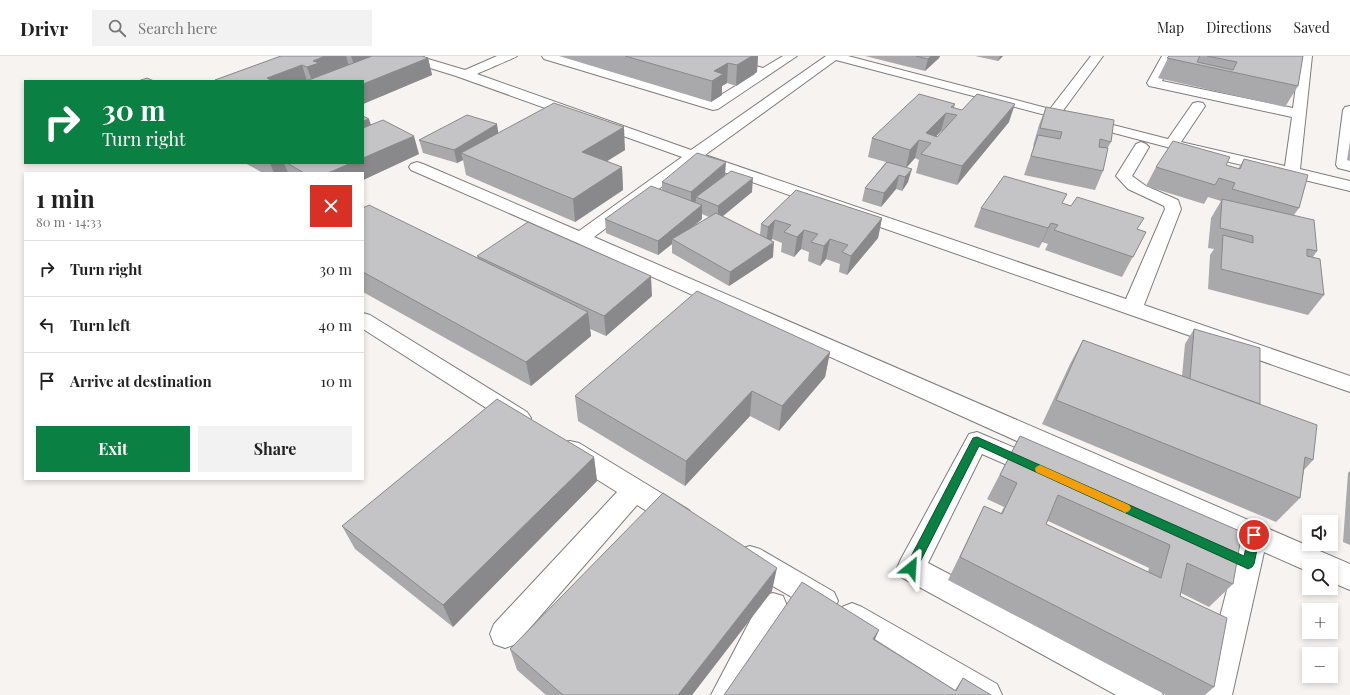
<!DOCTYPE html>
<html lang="en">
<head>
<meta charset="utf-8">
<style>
	body { margin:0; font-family:"Playfair Display",serif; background:#f2f2f2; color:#222; height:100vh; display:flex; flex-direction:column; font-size:15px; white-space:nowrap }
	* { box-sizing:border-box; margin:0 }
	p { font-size:13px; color:#767676 }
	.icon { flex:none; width:22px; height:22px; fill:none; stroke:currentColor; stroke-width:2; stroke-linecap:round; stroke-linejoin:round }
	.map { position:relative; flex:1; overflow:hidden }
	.details { position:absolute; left:24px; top:116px; width:340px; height:308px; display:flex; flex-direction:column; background:#fff; border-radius:0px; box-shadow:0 2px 6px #0003 }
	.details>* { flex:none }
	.guide { position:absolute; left:24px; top:24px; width:340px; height:84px; border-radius:0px; box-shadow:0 2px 6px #0003; background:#0b8043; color:#fff; overflow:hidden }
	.buttons { position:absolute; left:1302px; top:459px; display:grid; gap:8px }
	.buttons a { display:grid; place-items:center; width:36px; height:36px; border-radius:0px; background:#fff; box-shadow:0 2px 6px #0003; font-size:20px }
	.pin { position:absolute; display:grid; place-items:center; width:34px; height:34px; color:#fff; margin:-17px; border:2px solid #fff; border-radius:50%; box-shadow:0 1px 4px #0007 }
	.me { position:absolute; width:44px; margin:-22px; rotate:27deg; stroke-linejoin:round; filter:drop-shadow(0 0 3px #0008) }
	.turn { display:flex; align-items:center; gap:14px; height:84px; padding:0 12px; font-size:18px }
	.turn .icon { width:52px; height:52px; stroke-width:2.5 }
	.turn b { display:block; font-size:28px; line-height:34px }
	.round { display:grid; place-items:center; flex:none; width:42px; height:42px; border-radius:0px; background:#f2f2f2 }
	.headline { display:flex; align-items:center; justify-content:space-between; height:68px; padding:0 12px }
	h1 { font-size:24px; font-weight:700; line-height:30px }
	.button { display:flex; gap:8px; margin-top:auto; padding:8px 12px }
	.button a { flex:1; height:46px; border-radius:0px; background:#0b8043; color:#fff; font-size:16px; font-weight:700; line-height:46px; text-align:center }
	.button a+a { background:#f2f2f2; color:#222 }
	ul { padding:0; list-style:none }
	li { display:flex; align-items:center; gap:12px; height:56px; padding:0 12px; border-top:1px solid #e0e0e0 }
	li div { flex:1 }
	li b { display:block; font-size:15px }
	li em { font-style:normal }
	header { display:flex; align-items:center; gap:24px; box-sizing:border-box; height:56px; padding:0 20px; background:#fff; border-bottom:1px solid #e0e0e0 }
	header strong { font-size:19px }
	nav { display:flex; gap:22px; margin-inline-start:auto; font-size:14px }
	.search { width:280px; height:36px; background:#f2f2f2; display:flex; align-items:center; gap:10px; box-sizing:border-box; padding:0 14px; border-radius:0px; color:#767676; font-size:15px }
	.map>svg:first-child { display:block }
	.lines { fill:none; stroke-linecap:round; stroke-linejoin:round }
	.minor-casing { stroke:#7f7c7a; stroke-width:2 }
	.minor { fill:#fff; fill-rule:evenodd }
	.wall { fill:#a9a9ab; fill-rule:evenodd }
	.shaded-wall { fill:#89898b }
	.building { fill:#c4c4c7; stroke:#89898b; fill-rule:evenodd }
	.route { fill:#0b8043; stroke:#07532c }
	.slow { fill:#f59e0b }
</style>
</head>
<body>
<header>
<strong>Drivr</strong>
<div class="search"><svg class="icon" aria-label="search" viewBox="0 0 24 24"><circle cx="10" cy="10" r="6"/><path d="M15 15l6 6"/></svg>Search here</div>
<nav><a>Map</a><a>Directions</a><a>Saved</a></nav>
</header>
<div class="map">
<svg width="1350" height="639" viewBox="0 0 1350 639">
	<rect width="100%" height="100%" fill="#f7f3f1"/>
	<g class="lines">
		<g class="minor-casing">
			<g id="minor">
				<path d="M 399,0 L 418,0 L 465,14 L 497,0 L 517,0 C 515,2 483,15 477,18 L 691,94 L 826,0 L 848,0 L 1050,53 L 1091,0 L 1103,0 L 1062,56 L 1168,83 L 1193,47 L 1198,46 L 1203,47 L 1205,50 L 1181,86 L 1285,110 L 1292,61 L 1154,31 L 1149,30 L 1147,27 L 1162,0 L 1174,0 L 1162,25 L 1293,52 L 1300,0 L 1312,0 L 1300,113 L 1350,125 L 1350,135 L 1167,91 L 836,4 L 705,99 L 1126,243 L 1165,153 L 1164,150 L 1160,148 L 1128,133 L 1116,120 L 1136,88 L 1141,86 L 1146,88 L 1149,91 L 1132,120 L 1146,130 L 1178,144 L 1181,153 L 1144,249 L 1350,320 L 1350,336 L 695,106 L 594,181 L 1350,508 L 1350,534 L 1331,526 L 1331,510 L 1309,510 L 1309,516 L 1264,496 L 1232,639 L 1200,639 L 1232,514 L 1201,499 L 1197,491 L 1201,483 L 1211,479 L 1239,491 L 1241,486 L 575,186 L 411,114 L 409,111 L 411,108 L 417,106 L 423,108 L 579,175 L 682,101 L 456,20 L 401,3 Z"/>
				<polygon points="542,0 561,0 711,45 755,18 704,3 702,0 721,0 763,12 783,0 797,0 718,53 713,54 544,3"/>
				<polygon points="1350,50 1350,115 1338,112 1336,109 1343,54 1345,51"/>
				<polygon points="363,257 370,259 527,356 531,362 527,368 519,371 511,368 363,273"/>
				<polygon points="977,376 1046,405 1049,412 1046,419 1037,422 982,398 928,507 1158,628 1163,639 1116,639 901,521 897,512 901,503 969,378"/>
				<polygon points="570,385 579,387 689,454 693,462 689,470 680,473 671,470 637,449 516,588 505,592 494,588 490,578 494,568 617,436 561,401 558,394 561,387"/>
				<polygon points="750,490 760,493 834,536 838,545 834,554 824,558 814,554 740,511 736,502 740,493"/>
				<polygon points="773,537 783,540 787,550 744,639 711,639 763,540"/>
				<polygon points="852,547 862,551 997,628 1002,639 956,639 842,571 837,561 842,551"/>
			</g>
		</g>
		<use href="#minor" class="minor"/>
	</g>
	<g class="wall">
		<polygon points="281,0 422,0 428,2 432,19 363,48 363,25 215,25 215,24"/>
		<polygon points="559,0 758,0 757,16 736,30 727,27 722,30 722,39 711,46"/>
		<polygon points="865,0 940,0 939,2 925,15"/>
		<polygon points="975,0 1003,0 998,5"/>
		<polygon points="1169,0 1303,0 1298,30 1285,51 1158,22"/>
		<path d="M 955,48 L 954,52 L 1009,66 L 957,129 L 916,117 L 919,104 L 915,102 L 907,111 L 908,126 L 902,135 L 896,133 L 881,151 L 862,145 L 865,132 L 886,106 L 868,101 L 872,82 ZM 941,75 L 942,75 L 937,81 L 936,80 Z"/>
		<polygon points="1046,51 1111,86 1107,93 1103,115 1095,134 1024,119 1034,90 1033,90 1039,69"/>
		<polygon points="371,69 419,98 363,124 363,117 263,117 245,107 363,107"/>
		<polygon points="498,77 625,94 606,105 622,111 623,134 575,166 466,119 463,104 457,107 423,97 419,84"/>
		<polygon points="1350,85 1350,105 1347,104"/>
		<polygon points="1244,103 1299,152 1294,159 1317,195 1313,201 1324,239 1308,259 1208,233 1210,199 1214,193 1208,192 1211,162 1221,145 1208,141 1204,148 1146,130 1156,111 1226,109 1238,113"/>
		<path d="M 725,119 L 752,136 L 723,160 L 760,179 L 761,168 L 796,134 L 882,162 L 878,182 L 847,219 L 839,216 L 840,208 L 826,203 L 820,210 L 808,205 L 809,196 L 801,193 L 794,201 L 781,196 L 782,187 L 772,183 L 771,185 L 773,201 L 729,230 L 672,197 L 672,188 L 658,199 L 606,177 L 605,163 L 662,134 L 662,126 ZM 702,158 L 709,161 L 695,169 L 702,163 Z"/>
		<polygon points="1063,147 1146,176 1122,221 1045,194 1048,188 1042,186 1039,192 974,171 981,152"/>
		<polygon points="363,152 478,202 477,200 652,240 606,280 590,273 591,280 531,330 363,236"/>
		<polygon points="1194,273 1260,348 1313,404 1304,414 1300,442 1276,466 1042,368 1070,308 1083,284 1182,320 1185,288"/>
		<polygon points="830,296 825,321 779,375 750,360 685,430 578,365 575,340"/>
		<path d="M 1020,380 L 1233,528 L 1209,551 L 1181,537 L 1180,540 L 1214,631 L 1205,639 L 1166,639 L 948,524 L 984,450 L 1001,457 L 1004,451 L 987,443 ZM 1048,465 L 1149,512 L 1148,516 L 1046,468 Z"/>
		<polygon points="594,401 597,425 453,571 355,493 342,470"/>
		<polygon points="1350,415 1350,489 1343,486 1348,417"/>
		<polygon points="772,535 692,639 546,639 517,614 510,593"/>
		<polygon points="875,583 955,634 963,622 991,639 724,639"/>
	</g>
	<g class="shaded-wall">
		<polygon points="325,0 346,0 349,10 312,25 307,11 313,5"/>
		<polygon points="351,0 374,0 355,12"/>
		<polygon points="752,0 758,0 757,16 736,30 737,9"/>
		<polygon points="931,0 940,0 939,2 925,15 928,3"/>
		<polygon points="1000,0 1003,0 998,5"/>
		<polygon points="428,2 432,19 363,48 363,28"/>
		<polygon points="728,7 727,27 722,30 722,39 711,46 712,25 714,15"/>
		<polygon points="302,9 307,25 268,25 267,22"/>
		<polygon points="1015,48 1009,66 957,129 962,110"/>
		<polygon points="946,57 941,75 930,87 926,77"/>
		<polygon points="369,63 375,81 363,86 363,65"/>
		<polygon points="497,68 499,81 461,97 463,104 457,107 454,94"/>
		<polygon points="624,71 625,94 585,119 582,96"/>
		<polygon points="414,80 419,98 363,124 363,117 328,117 351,107 363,107 363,102"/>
		<polygon points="919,84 915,102 906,112 910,94"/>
		<polygon points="726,106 725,119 696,141 696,145 691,150 691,136"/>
		<polygon points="270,107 284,107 288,117 274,117"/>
		<polygon points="622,111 623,134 575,166 573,143"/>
		<polygon points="912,113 908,126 902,135 905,121"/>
		<polygon points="899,119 896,133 881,151 884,137"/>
		<polygon points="753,122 752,136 718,164 718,150"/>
		<polygon points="702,149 702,163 675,185 672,183 672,188 658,199 658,185"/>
		<polygon points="882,162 878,182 847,219 851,200"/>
		<polygon points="775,164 772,183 766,190 768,171"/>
		<polygon points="1051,167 1042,186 1039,192 1048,172"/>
		<polygon points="804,174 801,193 794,201 797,181"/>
		<polygon points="830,183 826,203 820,210 824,190"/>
		<polygon points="774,186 773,201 729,230 730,216"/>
		<polygon points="651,220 652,240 606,280 604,260"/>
		<polygon points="588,256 591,280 531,330 526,306"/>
		<polygon points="830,296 825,321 779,375 782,350"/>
		<polygon points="752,335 750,360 685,430 686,405"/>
		<polygon points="594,401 597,425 453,571 443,549"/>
		<polygon points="777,512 772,535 692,639 678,639"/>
		<polygon points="879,574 870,595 873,583"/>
	</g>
	<g class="building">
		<polygon points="281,0 325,0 313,5 319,7 307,11 302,9 267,22 273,25 218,25 215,24"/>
		<polygon points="372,0 422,0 428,2 363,28 363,25 306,25"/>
		<polygon points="625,0 752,0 737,9 728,7 714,15 723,18 712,25"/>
		<polygon points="916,0 931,0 928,3"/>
		<polygon points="1169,0 1200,0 1197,6 1233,14 1237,6 1207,0 1303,0 1298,30 1167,2"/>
		<polygon points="147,22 154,25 138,25"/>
		<path d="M 919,38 L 955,48 L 951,51 L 962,54 L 977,38 L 1015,48 L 962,110 L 921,98 L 931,87 L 919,84 L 910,94 L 872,82 ZM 946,57 L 957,59 L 937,81 L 926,77 Z"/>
		<polygon points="554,47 624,71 582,96 622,111 573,143 461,97"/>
		<polygon points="1046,51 1114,64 1111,86 1100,83 1099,91 1108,92 1103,115 1031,100 1038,79 1060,83 1062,76 1040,72"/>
		<polygon points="467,59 497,68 454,94 419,84"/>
		<polygon points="363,60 369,63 363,65"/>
		<polygon points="383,64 414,80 363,102 363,72"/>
		<polygon points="1173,85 1230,101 1226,109 1240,113 1244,103 1308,119 1299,152 1232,133 1235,127 1219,122 1215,129 1156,111"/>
		<polygon points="697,97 726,106 691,136 662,126"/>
		<polygon points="887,106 912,113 905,121 899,119 884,137 865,132"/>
		<polygon points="287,107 351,107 328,117 304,117"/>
		<polygon points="731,115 753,122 718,150 696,141"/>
		<polygon points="1004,120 1067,138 1062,147 1071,150 1077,141 1144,162 1137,173 1146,176 1133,201 1054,174 1058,169 1051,167 1048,172 981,152"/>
		<polygon points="651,130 702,149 658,185 605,163"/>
		<polygon points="796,134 882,162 851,200 842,196 848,189 830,183 824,190 811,186 818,178 804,174 797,181 784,176 791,169 775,164 768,171 761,168"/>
		<polygon points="1222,143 1314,164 1317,195 1307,193 1307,200 1320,203 1324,239 1221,213 1223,179 1253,187 1253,180 1220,172"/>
		<polygon points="369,149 588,256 526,306 363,216 363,152"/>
		<polygon points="716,157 774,186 730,216 672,183"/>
		<polygon points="528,166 651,220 604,260 477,200"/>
		<polygon points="697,235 830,296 782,350 752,335 686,405 575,340"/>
		<polygon points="1194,273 1260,292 1260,348 1190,323"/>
		<polygon points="1083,284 1317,369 1313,404 1305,401 1300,442 1056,344"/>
		<polygon points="497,343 594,401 443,549 342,470"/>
		<path d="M 1020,380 L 1242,476 L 1233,528 L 1187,507 L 1180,540 L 1227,562 L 1214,631 L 960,501 L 984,450 L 1002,458 L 1017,427 L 1000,419 ZM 1058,439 L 1170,489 L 1161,522 L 1046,468 Z"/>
		<polygon points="663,437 777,512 678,639 563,639 510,593"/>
		<polygon points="802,526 879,574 873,583 956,635 963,622 991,639 724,639"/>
	</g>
	<polygon class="route" points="977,381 1244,500 1250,476 1254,474 1258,476 1260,479 1254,508 1252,511 1248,513 1244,511 979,390 915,516 911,517 907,516 905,512 907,508 973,382"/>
	<polygon class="slow" points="1040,409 1129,449 1131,452 1129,455 1125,457 1122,455 1036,416 1035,413 1036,411"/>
</svg>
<div class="buttons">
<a><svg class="icon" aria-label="sound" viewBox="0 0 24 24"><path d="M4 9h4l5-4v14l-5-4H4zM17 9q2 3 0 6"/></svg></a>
<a><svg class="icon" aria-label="search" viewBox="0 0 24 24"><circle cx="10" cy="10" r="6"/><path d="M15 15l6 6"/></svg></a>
<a>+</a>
<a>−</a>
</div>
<div class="pin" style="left:1254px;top:479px;background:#d93025"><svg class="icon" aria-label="arrive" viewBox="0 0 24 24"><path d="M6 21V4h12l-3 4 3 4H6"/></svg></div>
<svg class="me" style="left:911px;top:512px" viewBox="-20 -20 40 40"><path d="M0-17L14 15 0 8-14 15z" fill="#0b8043" stroke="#fff" stroke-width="4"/></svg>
<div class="guide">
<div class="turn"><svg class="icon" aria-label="right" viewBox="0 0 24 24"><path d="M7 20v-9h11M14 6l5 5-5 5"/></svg><div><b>30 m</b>Turn right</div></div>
</div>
<section class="details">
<div class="headline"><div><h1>1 min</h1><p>80 m · 14:33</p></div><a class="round" style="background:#d93025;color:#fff"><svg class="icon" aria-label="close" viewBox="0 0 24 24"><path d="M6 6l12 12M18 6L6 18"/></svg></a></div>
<ul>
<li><svg class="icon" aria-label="right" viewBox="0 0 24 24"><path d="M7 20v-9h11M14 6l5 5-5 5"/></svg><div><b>Turn right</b></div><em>30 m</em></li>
<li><svg class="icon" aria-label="left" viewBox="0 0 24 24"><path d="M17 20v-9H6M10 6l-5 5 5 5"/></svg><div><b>Turn left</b></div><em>40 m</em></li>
<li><svg class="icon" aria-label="arrive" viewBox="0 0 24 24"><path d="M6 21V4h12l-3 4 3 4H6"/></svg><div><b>Arrive at destination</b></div><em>10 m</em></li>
</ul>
<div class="button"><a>Exit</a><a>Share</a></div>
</section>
</div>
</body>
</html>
